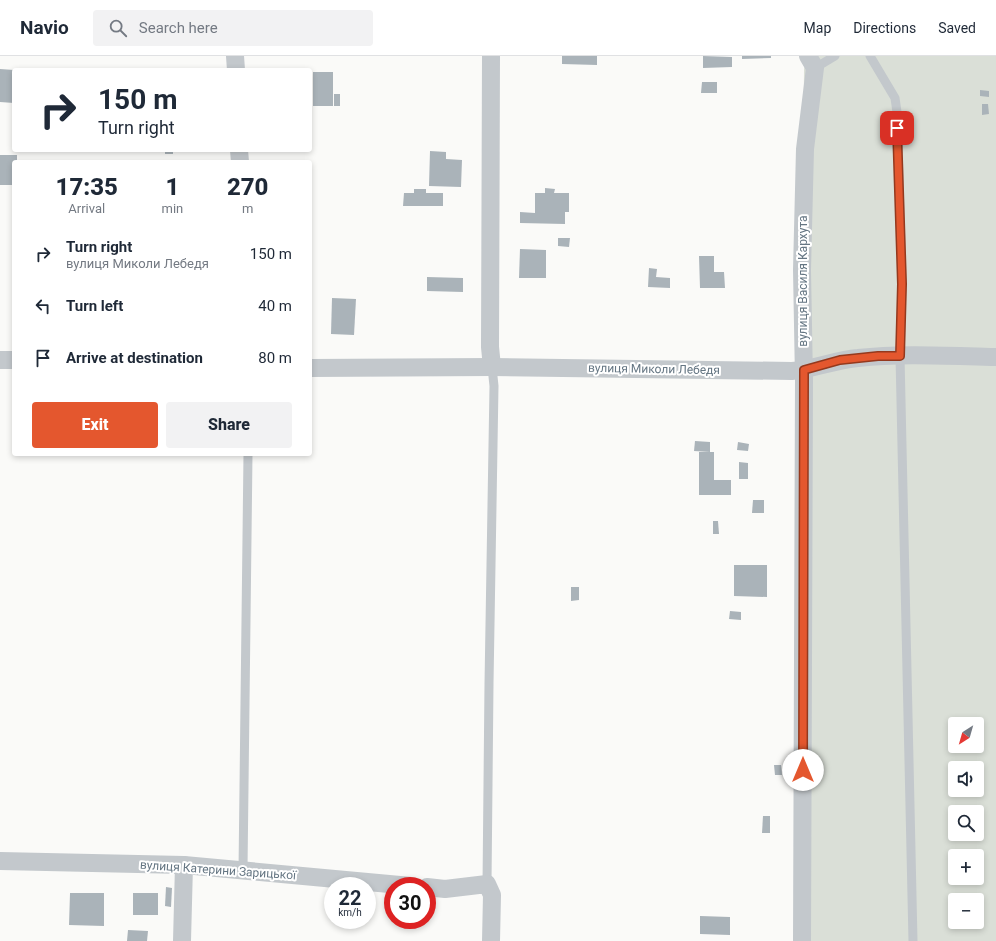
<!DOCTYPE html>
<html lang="en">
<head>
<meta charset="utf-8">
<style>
	body { margin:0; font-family:Roboto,sans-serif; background:#f2f2f3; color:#1f2937; height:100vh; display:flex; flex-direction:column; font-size:15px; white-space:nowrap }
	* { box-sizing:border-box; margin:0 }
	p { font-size:13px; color:#747a83 }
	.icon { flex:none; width:22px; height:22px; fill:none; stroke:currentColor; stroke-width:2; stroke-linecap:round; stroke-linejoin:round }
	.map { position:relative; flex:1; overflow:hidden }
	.side { position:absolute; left:12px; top:104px; width:300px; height:296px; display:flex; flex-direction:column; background:#fff; border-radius:4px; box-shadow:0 2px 6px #0003 }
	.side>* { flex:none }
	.top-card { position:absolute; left:12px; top:12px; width:300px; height:84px; border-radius:4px; box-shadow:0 2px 6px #0003; background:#fff; color:#1f2937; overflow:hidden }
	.needle { width:26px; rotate:217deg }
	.tools { position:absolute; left:948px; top:661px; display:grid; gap:8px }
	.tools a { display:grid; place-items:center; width:36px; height:36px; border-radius:4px; background:#fff; box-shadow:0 2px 6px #0003; font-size:20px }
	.speed { position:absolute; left:324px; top:821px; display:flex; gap:8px; font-size:20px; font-weight:700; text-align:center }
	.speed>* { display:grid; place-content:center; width:52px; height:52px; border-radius:50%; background:#fff; box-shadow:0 2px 6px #0003; line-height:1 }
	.speed small { font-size:10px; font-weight:400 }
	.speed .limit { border:6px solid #d22; background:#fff; color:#111 }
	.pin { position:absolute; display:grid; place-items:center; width:34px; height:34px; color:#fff; margin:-17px; border-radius:8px; box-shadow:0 2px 6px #0006 }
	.me { position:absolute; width:44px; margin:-22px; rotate:0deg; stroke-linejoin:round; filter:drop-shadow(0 0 3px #0008) }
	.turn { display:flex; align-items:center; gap:14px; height:84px; padding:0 20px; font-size:18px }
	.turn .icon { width:52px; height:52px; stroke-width:2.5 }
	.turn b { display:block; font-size:28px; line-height:34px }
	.eta { display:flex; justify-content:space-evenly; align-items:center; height:68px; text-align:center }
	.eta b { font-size:24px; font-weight:800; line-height:28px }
	.button { display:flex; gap:8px; margin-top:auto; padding:8px 20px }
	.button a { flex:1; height:46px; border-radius:4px; background:#e4572e; color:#fff; font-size:16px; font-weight:800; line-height:46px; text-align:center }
	.button a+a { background:#f2f2f3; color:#1f2937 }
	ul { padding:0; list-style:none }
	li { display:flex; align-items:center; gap:12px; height:52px; padding:0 20px }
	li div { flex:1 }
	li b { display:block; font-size:15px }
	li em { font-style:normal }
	header { display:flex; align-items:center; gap:24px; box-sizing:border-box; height:56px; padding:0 20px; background:#fff; border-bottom:1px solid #e0e1e3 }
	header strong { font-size:19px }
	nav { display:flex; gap:22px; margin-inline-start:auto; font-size:14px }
	.search { width:280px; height:36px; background:#f2f2f3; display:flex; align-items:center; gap:10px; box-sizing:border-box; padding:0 14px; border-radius:4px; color:#747a83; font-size:15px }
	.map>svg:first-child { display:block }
	.green { fill:#dadfd7; fill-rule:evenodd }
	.building { fill:#aab3b9 }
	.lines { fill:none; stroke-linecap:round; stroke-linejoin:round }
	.service { stroke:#c3c8cc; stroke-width:9 }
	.minor { stroke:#c3c8cc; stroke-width:18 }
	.route-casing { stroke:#94391e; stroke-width:10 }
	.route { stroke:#e4572e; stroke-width:7 }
	.labels { text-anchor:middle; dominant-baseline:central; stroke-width:4; stroke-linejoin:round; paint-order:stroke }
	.street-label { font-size:12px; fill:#657683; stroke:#fff }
</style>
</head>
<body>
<header>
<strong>Navio</strong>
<div class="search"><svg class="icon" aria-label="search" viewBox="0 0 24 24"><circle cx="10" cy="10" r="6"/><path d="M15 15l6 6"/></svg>Search here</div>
<nav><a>Map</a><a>Directions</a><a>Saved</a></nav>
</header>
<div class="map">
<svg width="996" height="885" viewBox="0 0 996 885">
	<rect width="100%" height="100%" fill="#fafaf8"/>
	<path class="green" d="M 807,0 L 996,0 L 996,885 L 797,885 L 804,13 ZM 955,668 L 977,668 L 977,690 L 955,690 ZM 955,712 L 977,712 L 977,734 L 955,734 ZM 955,756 L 977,756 L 977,778 L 955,778 ZM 955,800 L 977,800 L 977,822 L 955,822 ZM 955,844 L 977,844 L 977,866 L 955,866 Z"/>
	<g class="building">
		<polygon points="562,0 597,0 597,9 562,8"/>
		<polygon points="703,0 732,1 732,11 703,12"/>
		<polygon points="742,0 771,0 771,2 742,3"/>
		<polygon points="0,13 14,14 14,47 0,46"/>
		<rect x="313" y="16" width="20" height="34"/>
		<polygon points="702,26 717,26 717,37 701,37"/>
		<polygon points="980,34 989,35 989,41 980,40"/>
		<rect x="334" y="38" width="6" height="12"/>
		<polygon points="982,48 988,48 989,58 982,59"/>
		<rect x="165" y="94" width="8" height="4"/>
		<polygon points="430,95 446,96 446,103 462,104 461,131 429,130"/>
		<polygon points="0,99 17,99 17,106 14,106 14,129 0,129"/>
		<polygon points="545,132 555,133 554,137 569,137 569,156 565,156 565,168 520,167 520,156 535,157 535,137 545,137"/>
		<polygon points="414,133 426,133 426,137 443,137 443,150 403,150 404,137 414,137"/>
		<polygon points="558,182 570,182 569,191 558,190"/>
		<polygon points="520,193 546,194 546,222 519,222"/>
		<polygon points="699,200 714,200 714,216 724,216 725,232 700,232"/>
		<polygon points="649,212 657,213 656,221 670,222 670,232 648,231"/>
		<polygon points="427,221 463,222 463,236 427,235"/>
		<polygon points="332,242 356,243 354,279 331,278"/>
		<polygon points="695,385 710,386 710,396 694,395"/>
		<polygon points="738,386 749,388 748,395 737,394"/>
		<polygon points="699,396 714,396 714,424 731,424 731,439 699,439"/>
		<polygon points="739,406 748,407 748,423 739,423"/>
		<polygon points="753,444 764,444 764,457 752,457"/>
		<polygon points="713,465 718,465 719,478 713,478"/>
		<polygon points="734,509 767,509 767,541 734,540"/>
		<polygon points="571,531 579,531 579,544 571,545"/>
		<polygon points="730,555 741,556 741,564 729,563"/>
		<polygon points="774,709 781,709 782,719 775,719"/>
		<polygon points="763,760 770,760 770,777 762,777"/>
		<polygon points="166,831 172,832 171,851 165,850"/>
		<polygon points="70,837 104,837 104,870 69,869"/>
		<rect x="133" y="837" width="25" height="22"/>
		<polygon points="700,860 730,861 730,879 700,878"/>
		<polygon points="128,874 148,875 147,885 127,885"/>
	</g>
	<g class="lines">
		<g class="service">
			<polyline points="870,0 895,42 897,56 902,228 900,300 913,885"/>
			<polyline points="815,12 835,0"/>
			<polyline points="243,814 248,398"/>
			<polyline points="487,828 489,628 494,330 492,311"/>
		</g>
		<g class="minor">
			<polyline points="235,0 236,14"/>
			<polyline points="491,0 490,291 492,311"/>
			<polyline points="239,94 240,106"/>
			<polyline points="0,304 14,304"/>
			<path d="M 310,312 L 492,311 L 792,315 C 814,313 835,304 858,302 C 903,297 950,300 996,301"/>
			<polyline points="0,805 184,809 411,830"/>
			<polyline points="427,831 445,833 487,828 492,839 491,885"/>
			<polyline points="182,885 184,809"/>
			<polyline points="802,885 804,324 802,214 805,93 815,12 808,0"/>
		</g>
	</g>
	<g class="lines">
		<g class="route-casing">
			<polyline id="route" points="803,714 804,314 840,304 878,300 900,300 902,228 897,72"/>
		</g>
		<use href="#route" class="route"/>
	</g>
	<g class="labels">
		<g class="street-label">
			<text transform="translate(803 225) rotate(-90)">вулиця Василя Кархута</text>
			<text transform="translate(654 313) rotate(1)">вулиця Миколи Лебедя</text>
			<text transform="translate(218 814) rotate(4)">вулиця Катерини Зарицької</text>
		</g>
	</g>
</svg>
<div class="tools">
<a><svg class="needle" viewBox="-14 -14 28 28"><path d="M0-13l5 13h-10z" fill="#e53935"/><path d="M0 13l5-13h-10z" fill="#747a83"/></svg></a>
<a><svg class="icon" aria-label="sound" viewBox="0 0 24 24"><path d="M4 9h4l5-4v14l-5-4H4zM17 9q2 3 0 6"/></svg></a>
<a><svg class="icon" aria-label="search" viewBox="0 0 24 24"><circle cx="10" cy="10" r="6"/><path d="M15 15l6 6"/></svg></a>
<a>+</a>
<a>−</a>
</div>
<div class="speed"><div>22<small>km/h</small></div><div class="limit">30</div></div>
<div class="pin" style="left:897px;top:72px;background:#d93025"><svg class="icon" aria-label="arrive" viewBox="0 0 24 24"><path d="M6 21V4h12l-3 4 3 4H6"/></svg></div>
<svg class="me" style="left:803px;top:714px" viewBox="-20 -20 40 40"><circle r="19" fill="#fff"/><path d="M0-13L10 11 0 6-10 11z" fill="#e4572e"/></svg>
<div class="top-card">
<div class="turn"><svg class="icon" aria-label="right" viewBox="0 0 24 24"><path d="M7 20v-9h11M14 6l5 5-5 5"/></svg><div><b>150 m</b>Turn right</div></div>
</div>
<section class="side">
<div class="eta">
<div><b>17:35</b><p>Arrival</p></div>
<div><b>1</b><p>min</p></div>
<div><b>270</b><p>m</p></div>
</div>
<ul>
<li><svg class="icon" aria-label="right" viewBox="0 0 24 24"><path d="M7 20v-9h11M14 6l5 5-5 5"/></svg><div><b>Turn right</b><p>вулиця Миколи Лебедя</p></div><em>150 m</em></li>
<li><svg class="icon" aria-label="left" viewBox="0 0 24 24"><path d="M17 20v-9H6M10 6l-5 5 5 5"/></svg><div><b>Turn left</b></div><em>40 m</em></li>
<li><svg class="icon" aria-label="arrive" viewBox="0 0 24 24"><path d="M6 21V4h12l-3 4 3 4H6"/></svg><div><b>Arrive at destination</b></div><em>80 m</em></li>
</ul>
<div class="button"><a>Exit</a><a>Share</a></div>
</section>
</div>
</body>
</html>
